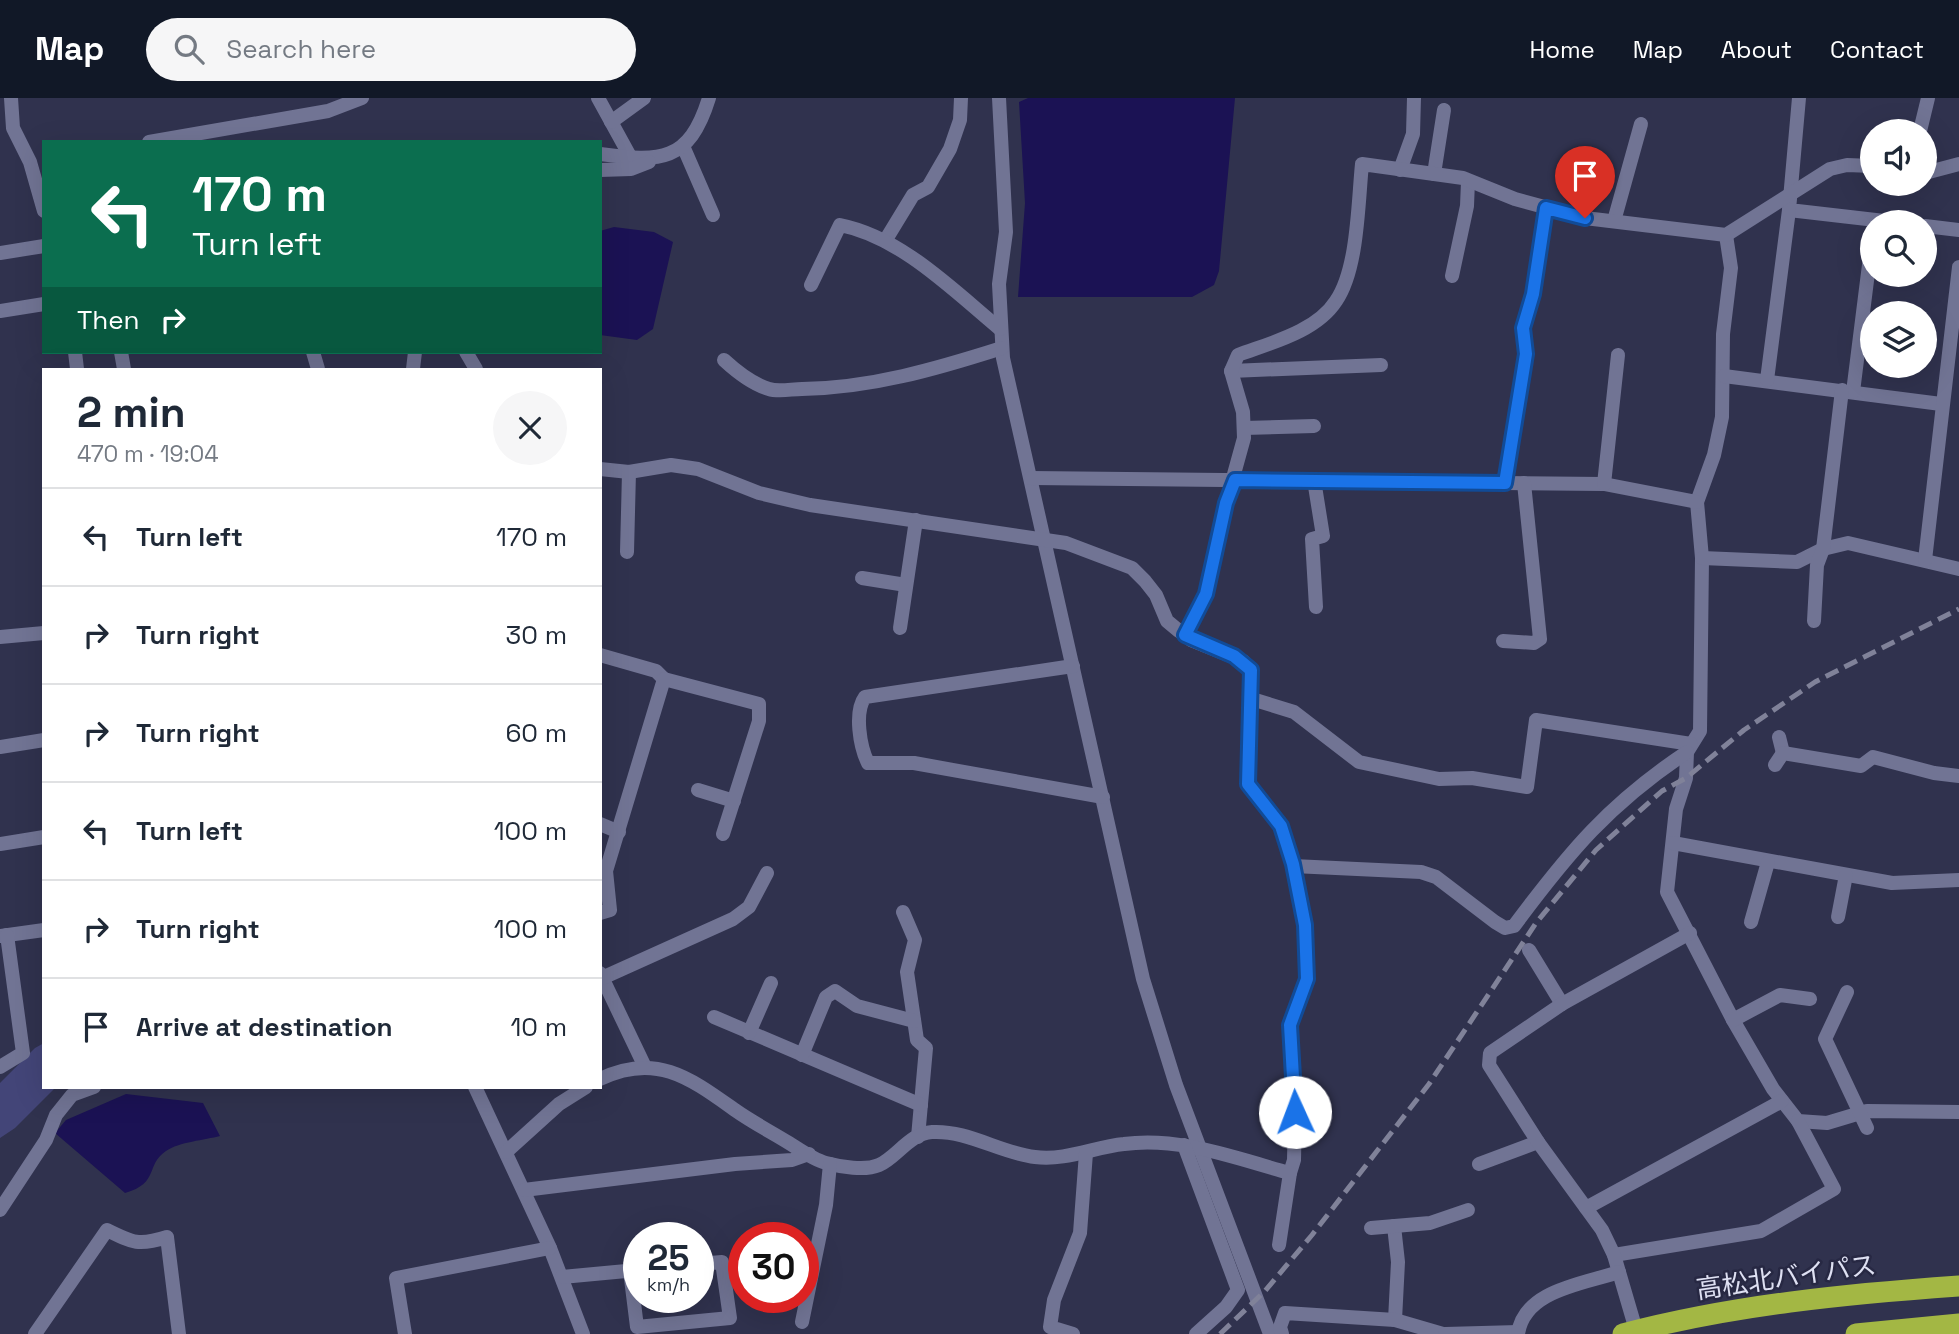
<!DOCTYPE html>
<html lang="en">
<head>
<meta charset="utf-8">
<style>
	body { margin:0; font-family:"Space Grotesk","Noto Sans JP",sans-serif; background:#f6f6f7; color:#1f2937; height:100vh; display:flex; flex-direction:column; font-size:26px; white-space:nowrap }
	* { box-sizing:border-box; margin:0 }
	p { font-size:23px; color:#747a83 }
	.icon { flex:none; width:38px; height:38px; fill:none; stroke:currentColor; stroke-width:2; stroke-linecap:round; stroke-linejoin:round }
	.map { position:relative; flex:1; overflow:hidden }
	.panel { position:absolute; left:42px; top:270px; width:560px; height:721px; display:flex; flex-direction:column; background:#fff; border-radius:0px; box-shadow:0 7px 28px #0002 }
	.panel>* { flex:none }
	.banner { position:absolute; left:42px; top:42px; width:560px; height:214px; border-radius:0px; box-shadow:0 7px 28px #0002; background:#0b6e4f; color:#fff; overflow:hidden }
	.fabs { position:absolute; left:1860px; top:21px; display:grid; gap:14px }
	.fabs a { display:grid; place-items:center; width:77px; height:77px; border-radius:50%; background:#fff; box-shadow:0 7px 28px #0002; font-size:35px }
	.speed { position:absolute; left:623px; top:1124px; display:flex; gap:14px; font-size:35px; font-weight:700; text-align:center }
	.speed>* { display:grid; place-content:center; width:91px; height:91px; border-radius:50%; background:#fff; box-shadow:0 7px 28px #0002; line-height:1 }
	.speed small { font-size:18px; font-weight:400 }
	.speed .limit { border:10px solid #d22; background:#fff; color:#111 }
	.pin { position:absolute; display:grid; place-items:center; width:60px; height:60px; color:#fff; margin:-72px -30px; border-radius:50% 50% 50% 0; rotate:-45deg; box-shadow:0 0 7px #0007 }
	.pin .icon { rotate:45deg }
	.me { position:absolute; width:77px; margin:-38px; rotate:358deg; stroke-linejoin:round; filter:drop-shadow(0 0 5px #0008) }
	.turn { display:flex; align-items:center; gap:24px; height:147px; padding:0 35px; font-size:32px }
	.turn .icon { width:91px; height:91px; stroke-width:2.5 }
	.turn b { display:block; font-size:49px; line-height:60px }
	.then { display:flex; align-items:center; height:66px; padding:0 35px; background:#0003; gap:14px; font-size:26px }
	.round { display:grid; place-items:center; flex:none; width:74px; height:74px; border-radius:37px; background:#f6f6f7 }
	.summary { display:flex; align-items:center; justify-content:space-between; height:119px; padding:0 35px }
	h1 { font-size:42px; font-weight:700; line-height:52px }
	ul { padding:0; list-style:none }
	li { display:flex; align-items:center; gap:21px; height:98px; padding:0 35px; border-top:2px solid #e0e1e3 }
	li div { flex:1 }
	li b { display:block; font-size:26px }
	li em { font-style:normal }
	header { display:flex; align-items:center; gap:42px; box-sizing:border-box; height:98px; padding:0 35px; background:#111827; color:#fff }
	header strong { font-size:33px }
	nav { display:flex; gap:38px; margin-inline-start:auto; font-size:24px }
	.search { width:490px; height:63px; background:#f6f6f7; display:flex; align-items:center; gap:18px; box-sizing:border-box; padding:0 24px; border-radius:38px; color:#747a83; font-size:26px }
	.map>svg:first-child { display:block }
	.green { fill:#434578 }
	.water { fill:#1b1254 }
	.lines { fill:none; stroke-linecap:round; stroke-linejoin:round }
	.street { stroke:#717494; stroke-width:14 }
	.highway { stroke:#a3b744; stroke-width:21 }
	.rail { stroke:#808299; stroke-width:5; stroke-dasharray:14 7; stroke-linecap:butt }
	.route-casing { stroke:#114b97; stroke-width:18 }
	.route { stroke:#1a73e8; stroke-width:12 }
	.labels { text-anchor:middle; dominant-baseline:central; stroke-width:5; stroke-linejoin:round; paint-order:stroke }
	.street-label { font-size:26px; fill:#dee0f2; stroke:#272843 }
</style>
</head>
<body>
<header>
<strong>Map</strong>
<div class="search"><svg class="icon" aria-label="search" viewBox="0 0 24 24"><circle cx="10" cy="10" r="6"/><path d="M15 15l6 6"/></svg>Search here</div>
<nav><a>Home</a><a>Map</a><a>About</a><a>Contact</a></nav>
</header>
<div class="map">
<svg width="1959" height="1236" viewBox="0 0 1959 1236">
	<rect width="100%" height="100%" fill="#30324e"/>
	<polygon class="green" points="44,945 44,989 56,989 15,1030 0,1040 0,985 35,950"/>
	<g class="water">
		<polygon points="1028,0 1235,0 1219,173 1214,187 1192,199 1018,199 1025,105 1019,4"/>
		<polygon points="614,129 654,134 673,144 653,231 637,242 600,237 600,133"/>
		<path d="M 126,996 L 203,1005 L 220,1038 C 205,1042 179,1044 166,1053 C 145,1067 160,1085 125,1095 L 55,1035 L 66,1022 Z"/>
	</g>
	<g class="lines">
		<g class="street">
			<polyline points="11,0 13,30 30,64 44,113"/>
			<polyline points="598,0 631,60"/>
			<polyline points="999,0 1006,134 999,186 1003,260 1143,881 1176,987 1270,1236"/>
			<polyline points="1799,0 1789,112 1893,124"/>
			<polyline points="611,24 644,0"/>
			<polyline points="1920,33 1928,0"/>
			<polyline points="149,44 328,13 362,0"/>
			<polyline points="683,48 713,117"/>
			<path d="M 600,56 C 660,64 689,65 709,0"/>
			<polyline points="600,72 631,71 649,64"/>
			<polyline points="1400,72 1413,36 1414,0"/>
			<polyline points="1925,75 1959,66"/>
			<polyline points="1434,76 1444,12"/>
			<polyline points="1614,123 1641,26"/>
			<polyline points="1925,128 1959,132"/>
			<polyline points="1726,137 1731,170 1723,236 1722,319 1714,357 1697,404 1702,460 1700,633 1687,654 1686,680 1676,711 1667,794 1733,922 1773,991 1798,1023 1827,1025 1867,1013 1959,1014"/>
			<polyline points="885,143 913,97 928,89 950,51 960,22 961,0"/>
			<polyline points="0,155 44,148"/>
			<polyline points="1452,178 1467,108 1468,83"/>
			<path d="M 811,187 L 840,127 C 901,139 953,192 1000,231"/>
			<polyline points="0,213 44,206"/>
			<polyline points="75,254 77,271"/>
			<polyline points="121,254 124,271"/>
			<polyline points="313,254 318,271"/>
			<polyline points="466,254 476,271"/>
			<path d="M 724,262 C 737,274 752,286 769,291 C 778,294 792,291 802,291 C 871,290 936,271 1002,250"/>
			<polyline points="413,271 415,254"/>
			<polyline points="1231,273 1381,267"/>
			<polyline points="1724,278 1941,306"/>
			<polyline points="1767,282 1789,112"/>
			<polyline points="1853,294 1872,143"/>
			<polyline points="1244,330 1314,328"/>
			<polyline points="600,371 629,374 671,367 698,371 759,395 810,407 1066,445 1132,470 1145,483 1156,497 1167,523 1179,533 1191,542 1243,563 1251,572 1252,583 1248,639 1249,686 1281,728 1293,766 1305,827 1307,881 1290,927 1295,1014 1294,1062 1290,1075"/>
			<polyline points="1031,380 1604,386 1697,404"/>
			<polyline points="1314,382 1323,438 1312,441 1316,509"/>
			<polyline points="1505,385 1526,256 1523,230 1533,196 1546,110"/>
			<polyline points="1604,386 1618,257"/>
			<polyline points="627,454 629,374"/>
			<polyline points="1702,460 1797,464 1823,451 1848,445 1959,471"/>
			<polyline points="1925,462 1959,169"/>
			<polyline points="862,480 906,487"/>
			<polyline points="1814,523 1817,467 1823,451 1842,292"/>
			<polyline points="900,530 916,422"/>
			<path d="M 1185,537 L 1206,496 L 1226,405 L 1244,340 L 1243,314 L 1231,273 L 1238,257 C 1270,245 1316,234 1336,203 C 1358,171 1358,105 1362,66 L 1463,80 L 1515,101 L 1585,120 L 1726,137 L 1830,71 L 1847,67 L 1872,68"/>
			<polyline points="0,539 44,535"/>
			<polyline points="1503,543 1534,545 1540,541 1524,385"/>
			<polyline points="600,557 656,573 664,581"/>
			<path d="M 1073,568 L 865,599 C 854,614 860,649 868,665 L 914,665 L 1103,699"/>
			<polyline points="1252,601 1294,614 1359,664 1439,681 1472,680 1527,689 1536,622 1691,646"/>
			<polyline points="1779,639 1783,655"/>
			<polyline points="0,649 44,642"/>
			<polyline points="1775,667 1783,655 1861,668 1873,659 1934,675 1959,678"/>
			<polyline points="698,692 734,703"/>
			<polyline points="600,726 619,734"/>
			<polyline points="1673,745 1892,785 1959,782"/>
			<polyline points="0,746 44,739"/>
			<path d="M 1293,768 L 1421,774 L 1436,779 L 1495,824 L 1505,830 L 1514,828 C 1569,754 1609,706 1687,654"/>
			<polyline points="903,814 915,842 907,874 917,942 926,950 918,1039"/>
			<polyline points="600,815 610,812 606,773 664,581 759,606 759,623 723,736"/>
			<polyline points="1838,819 1846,777"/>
			<polyline points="1751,824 1768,764"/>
			<polyline points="0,838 44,832"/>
			<polyline points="1529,852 1562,906"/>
			<polyline points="600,875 645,969"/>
			<polyline points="602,880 733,821 749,809 767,775"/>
			<polyline points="1847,894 1825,941 1867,1030"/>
			<polyline points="714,919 921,1007"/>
			<polyline points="1733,922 1780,897 1810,901"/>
			<polyline points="749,935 771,885"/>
			<polyline points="802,957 826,899 835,893 857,908 914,923"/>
			<polyline points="0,969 23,955 7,837"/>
			<path d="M 600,981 C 656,954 690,980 735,1012 C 752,1024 771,1034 789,1045 C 800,1052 814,1062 826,1065 C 841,1069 865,1073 879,1067 C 896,1060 910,1035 932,1034 C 968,1032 1000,1055 1035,1059 C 1066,1063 1094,1049 1124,1046 C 1179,1038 1237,1061 1290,1075 L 1279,1147"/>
			<polyline points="475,989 550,1150 583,1236"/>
			<polyline points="1184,1047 1238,1192 1226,1209 1196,1236"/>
			<polyline points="506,1054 559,1006 586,989"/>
			<polyline points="1479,1066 1538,1044"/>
			<polyline points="524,1092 735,1066 792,1062 809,1056"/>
			<polyline points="1586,1110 1782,1003"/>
			<polyline points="0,1112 46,1042 56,1017 72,997 94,989"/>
			<polyline points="1394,1128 1398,1164 1395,1222"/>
			<polyline points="1371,1130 1430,1125 1468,1112"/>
			<polyline points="1614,1157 1761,1133 1834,1091 1798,1023"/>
			<polyline points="630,1173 637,1229 730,1220 722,1164 698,1166"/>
			<polyline points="562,1179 637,1172"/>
			<polyline points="802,1224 826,1107 830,1066"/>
			<polyline points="1636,1232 1614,1157 1602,1132 1538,1044 1489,967 1490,955 1562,906 1690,835"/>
			<path d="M 35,1236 L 107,1132 C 133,1145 139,1148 167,1139 L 179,1236"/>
			<polyline points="405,1236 396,1180 550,1150"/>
			<polyline points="1073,1236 1050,1229 1054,1202 1080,1135 1086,1055"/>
			<polyline points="1282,1236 1280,1229 1285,1215 1395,1222 1443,1236"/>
			<polyline points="1445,1236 1518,1234"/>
			<path d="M 1518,1236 C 1524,1192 1583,1186 1619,1174"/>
		</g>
		<g class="highway">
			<path d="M 1623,1236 C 1733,1207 1846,1196 1959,1188"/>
			<polyline points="1856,1236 1959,1226"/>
		</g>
		<polyline class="rail" points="1220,1236 1265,1193 1312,1137 1429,986 1536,825 1596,752 1662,693 1686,680 1744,632 1815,584 1959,511"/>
	</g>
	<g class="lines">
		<g class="route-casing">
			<polyline id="route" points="1295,1014 1290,927 1307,881 1305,827 1293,766 1281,728 1248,686 1251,572 1234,558 1185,537 1206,496 1226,405 1235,382 1505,385 1526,256 1523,230 1533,196 1546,110 1585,120"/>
		</g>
		<use href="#route" class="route"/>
	</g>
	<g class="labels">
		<g class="street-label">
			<text transform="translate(1786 1179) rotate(-8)">高松北バイパス</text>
		</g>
	</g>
</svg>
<div class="fabs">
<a><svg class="icon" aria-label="sound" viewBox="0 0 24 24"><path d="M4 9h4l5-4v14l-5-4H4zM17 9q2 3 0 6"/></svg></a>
<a><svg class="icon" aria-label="search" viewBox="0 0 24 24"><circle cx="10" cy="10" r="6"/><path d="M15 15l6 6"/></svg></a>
<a><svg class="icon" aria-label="layers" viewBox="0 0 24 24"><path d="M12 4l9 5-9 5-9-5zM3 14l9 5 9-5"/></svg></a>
</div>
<div class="speed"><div>25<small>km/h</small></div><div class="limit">30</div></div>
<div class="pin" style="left:1585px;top:120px;background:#d93025"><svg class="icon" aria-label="arrive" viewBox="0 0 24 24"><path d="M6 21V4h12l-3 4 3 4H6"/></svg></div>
<svg class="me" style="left:1295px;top:1014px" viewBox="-20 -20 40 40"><circle r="19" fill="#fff"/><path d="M0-13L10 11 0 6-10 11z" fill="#1a73e8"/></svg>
<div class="banner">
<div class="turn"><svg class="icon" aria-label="left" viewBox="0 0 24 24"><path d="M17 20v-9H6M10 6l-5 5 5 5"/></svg><div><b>170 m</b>Turn left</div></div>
<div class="then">Then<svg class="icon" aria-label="right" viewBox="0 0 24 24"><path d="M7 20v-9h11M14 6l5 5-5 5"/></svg></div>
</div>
<section class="panel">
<div class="summary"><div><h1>2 min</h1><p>470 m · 19:04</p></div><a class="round"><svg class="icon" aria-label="close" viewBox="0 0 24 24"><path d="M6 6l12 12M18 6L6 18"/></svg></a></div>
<ul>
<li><svg class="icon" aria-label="left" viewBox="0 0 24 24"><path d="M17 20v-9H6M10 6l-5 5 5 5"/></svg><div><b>Turn left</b></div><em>170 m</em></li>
<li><svg class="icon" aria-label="right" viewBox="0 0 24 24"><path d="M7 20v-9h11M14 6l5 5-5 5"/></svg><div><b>Turn right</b></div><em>30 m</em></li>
<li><svg class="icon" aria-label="right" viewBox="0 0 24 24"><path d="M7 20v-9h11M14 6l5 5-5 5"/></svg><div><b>Turn right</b></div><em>60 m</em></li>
<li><svg class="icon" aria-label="left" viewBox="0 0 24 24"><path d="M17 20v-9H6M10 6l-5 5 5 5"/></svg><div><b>Turn left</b></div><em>100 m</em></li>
<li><svg class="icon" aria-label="right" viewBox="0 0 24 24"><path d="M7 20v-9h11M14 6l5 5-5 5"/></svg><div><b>Turn right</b></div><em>100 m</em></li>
<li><svg class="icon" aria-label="arrive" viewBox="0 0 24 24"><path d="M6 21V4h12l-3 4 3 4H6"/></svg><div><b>Arrive at destination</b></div><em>10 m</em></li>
</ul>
</section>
</div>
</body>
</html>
